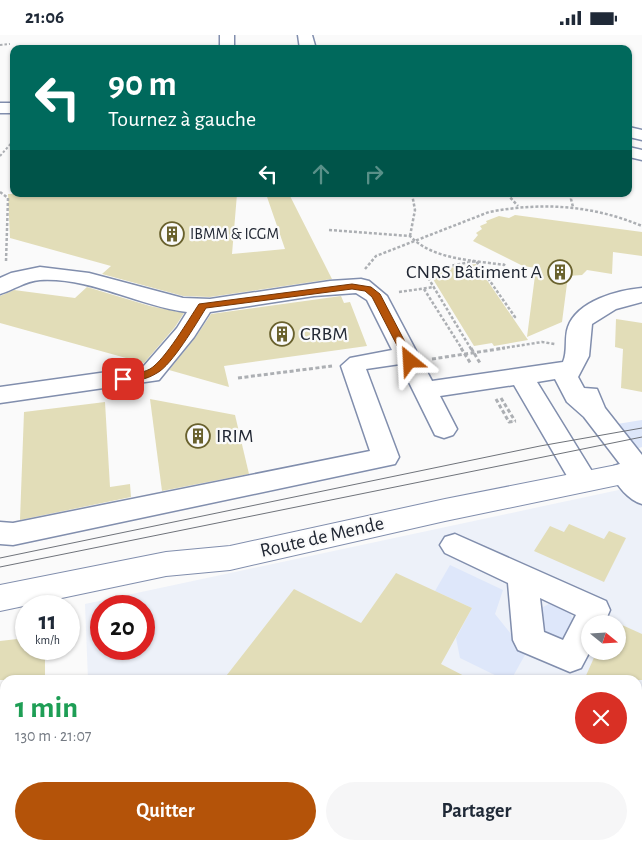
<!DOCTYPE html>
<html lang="fr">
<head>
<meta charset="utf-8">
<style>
	body { margin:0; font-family:"Alegreya Sans",sans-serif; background:#f6f6f7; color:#1f2937; height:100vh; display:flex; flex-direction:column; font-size:19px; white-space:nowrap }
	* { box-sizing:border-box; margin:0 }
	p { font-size:16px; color:#747a83 }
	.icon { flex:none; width:28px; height:28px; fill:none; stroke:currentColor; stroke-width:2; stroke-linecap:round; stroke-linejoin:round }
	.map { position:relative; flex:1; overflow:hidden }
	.sheet { position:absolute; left:0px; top:640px; width:642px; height:175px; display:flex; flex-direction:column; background:#fff; border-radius:15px 15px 0 0; box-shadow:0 1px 4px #0004 }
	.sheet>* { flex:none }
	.guide { position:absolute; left:10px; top:10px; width:622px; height:152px; border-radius:10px; box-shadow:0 1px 4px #0004; background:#00695c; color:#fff; overflow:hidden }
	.needle { width:32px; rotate:108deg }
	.controls { position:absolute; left:581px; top:580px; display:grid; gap:10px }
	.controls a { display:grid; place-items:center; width:45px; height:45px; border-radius:50%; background:#fff; box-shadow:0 1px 4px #0004; font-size:25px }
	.speed { position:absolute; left:15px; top:560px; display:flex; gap:10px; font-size:25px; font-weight:700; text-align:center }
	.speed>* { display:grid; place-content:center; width:65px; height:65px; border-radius:50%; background:#fff; box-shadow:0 1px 4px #0004; line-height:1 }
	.speed small { font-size:12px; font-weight:400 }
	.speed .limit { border:8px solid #d22; background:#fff; color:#111 }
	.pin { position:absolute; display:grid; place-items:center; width:42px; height:42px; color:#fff; margin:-21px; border-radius:10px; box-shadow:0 2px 8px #0006 }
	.me { position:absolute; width:55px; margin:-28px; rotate:333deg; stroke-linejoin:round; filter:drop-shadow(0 0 4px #0008) }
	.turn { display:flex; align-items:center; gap:18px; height:105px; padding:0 15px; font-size:22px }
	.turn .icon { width:65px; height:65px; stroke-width:2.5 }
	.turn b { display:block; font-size:35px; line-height:42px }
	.lanes { display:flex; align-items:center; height:48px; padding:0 15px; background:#0003; justify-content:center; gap:25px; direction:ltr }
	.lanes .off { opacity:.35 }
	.round { display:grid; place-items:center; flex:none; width:52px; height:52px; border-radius:26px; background:#f6f6f7 }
	.summary { display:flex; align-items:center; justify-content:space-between; height:85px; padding:0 15px }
	h1 { font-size:30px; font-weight:700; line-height:38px; color:#1e9e55 }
	.cta { display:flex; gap:10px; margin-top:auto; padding:10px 15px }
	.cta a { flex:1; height:58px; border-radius:30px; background:#b45309; color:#fff; font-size:20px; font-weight:700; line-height:58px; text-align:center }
	.cta a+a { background:#f6f6f7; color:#1f2937 }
	.status { display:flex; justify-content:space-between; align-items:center; height:35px; padding:0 25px; background:#fff; direction:ltr }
	.status svg { height:14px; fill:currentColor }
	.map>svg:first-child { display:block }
	.built { fill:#edf1f9; fill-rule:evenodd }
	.green { fill:#dee7fa }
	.building { fill:#e2ddb8 }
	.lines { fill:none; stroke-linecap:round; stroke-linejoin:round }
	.minor-casing { stroke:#818ead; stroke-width:3 }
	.major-casing { stroke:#818ead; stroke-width:2 }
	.path-far2 { stroke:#acafb3; stroke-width:2; stroke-dasharray:2.5 2; stroke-linecap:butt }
	.path-far1 { stroke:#acafb3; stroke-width:2.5; stroke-dasharray:3 2; stroke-linecap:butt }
	.path { stroke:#acafb3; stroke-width:3; stroke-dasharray:4 2.5; stroke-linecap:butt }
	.minor { fill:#fff; fill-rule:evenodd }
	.major { fill:#fff; fill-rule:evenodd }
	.tram { stroke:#6f737a; stroke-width:1 }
	.route { fill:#b45309; stroke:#753606 }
	.labels { text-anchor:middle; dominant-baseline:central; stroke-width:4.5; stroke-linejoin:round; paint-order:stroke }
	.far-poi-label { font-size:16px; fill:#212733; stroke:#fafafa; text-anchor:start }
	.poi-label { font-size:20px; fill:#212733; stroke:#fafafa; text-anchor:start }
	.street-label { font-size:20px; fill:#212733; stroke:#fafafa }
</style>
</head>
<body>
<div class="status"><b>21:06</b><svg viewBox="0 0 49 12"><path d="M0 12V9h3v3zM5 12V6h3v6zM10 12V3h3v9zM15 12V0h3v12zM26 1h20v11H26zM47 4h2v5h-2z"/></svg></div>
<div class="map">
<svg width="642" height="815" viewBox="0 0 642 815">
	<rect width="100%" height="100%" fill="#fafafa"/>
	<path class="built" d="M 642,450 L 642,815 L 165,815 L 158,810 L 638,810 L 638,645 L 88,645 L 85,569 ZM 101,571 L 144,571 L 144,614 L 101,614 ZM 590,589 L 618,589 L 618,616 L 590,616 Z"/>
	<g class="green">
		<polygon points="642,385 642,412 633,415 617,389"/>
		<polygon points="450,530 503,555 495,579 526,618 511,645 505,645 460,623 456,603 472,573 435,556"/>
		<path d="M 551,568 L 567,572 L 574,587 L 564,605 C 544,605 537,591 541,573 Z"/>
	</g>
	<g class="building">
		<polygon points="8,159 237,159 232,219 285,214 266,159 289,159 332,244 210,262 183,261 102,239 111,231 10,203"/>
		<polygon points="515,180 642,197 642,221 613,217 612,239 587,235 582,240 568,241 562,287 527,302 536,233 523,231 473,206 478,200 476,198 482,194 480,191 487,188 486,186 499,181 509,183"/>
		<polygon points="476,229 528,305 494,311 492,308 474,311 428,236"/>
		<polygon points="87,252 150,271 184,278 175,292 144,328 0,288 0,261 14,255 75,263"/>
		<polygon points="341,261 344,268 350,267 367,311 224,331 229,352 169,335 195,303 211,279"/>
		<polygon points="616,284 642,288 642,357 621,353 623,314 615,312"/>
		<polygon points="150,364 235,380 249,439 162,456"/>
		<polygon points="105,367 110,452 130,449 131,462 20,485 24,377"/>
		<polygon points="569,489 604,504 609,496 626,503 604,547 534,516 550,491 564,497"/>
		<polygon points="396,538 472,573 441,629 472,645 223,645 294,554 361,588"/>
		<polygon points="611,585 642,599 642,645 584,645 597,616 618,616 618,589 609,589"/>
		<polygon points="26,603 26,614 45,614 45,645 0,645 0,606"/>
	</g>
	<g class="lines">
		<g class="minor-casing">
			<g id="minor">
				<rect x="220" y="0" width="14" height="14"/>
				<polygon points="298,0 312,0 316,14 300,14"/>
				<rect x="0" y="68" width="14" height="10"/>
				<polygon points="629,92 642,95 642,105 629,102"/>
				<polygon points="629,112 642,115 642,125 629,122"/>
				<path d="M 40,232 L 89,238 L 183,263 L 210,264 L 330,246 L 361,244 L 369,246 L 387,261 L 432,346 L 563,327 C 568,316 564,303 568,292 C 577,266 618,255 642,253 L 642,267 L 616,274 L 592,289 L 589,321 L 578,342 L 584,353 L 597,354 L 605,373 L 642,420 L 642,469 C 628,465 618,451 610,438 L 614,431 L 620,429 L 584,382 L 567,367 L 555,344 L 537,347 L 598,446 L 594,453 L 584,456 L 574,453 L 514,350 L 440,361 L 457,394 L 453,400 L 444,403 L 435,400 L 400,329 L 366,334 L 399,422 L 395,429 L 13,510 L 0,509 L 0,487 L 13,488 L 370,416 L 341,331 L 350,323 L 392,315 L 367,265 L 356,258 L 314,261 L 210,277 L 194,302 L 159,345 L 0,368 L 0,352 L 143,332 L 177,293 L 187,277 C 138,271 91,242 40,245 C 25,246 14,255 0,259 L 0,243 L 11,238 Z"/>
				<path d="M 455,499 L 606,566 L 610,575 L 604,589 L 590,589 L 590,616 L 581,633 L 570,637 L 518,615 L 513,605 L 508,548 L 445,518 L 440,510 L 445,502 ZM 540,563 L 576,580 L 563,605 L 544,597 Z"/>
			</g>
		</g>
		<g class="major-casing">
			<polygon id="major" points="642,425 642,445 445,486 230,535 166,541 0,576 0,550 166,517 230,511 445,464"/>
		</g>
		<g class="path-far2">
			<polyline points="0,10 10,9"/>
			<polyline points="0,121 14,105"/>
		</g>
		<g class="path-far1">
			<polyline points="0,157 8,163 6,226"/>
			<polyline points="507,159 518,171"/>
			<polyline points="573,159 571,164 573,172"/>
			<path d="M 329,195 L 410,201 C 433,225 473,225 504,230 L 505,228"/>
			<polyline points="410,201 415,175 412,159"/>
			<path d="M 365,234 L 376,221 L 489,177 C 542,167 592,170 642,191"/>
			<polyline points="424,254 462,314"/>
			<polyline points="399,257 434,252"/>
			<polyline points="471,314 424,236 476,226 515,282 512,282"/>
			<polyline points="497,314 542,307 555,309"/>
		</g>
		<g class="path">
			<polyline points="461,313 471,329"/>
			<polyline points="471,313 480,328"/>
			<polyline points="432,324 505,313"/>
			<polyline points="238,343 332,331"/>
			<polyline points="501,363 515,386"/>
			<polyline points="496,364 509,387 516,386"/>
		</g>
		<use href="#minor" class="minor"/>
		<use href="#major" class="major"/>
		<g class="tram">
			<polyline points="0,523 540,411 642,393"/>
			<polyline points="0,532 642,402"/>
		</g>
	</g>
	<path class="route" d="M 352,249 L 371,252 L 380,259 L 415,326 L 414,329 L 410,330 L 405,326 L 372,262 L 365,256 L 352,254 L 206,273 C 196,289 172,330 157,338 C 146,345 135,346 123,347 L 118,344 L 120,342 C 130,339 140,339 150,334 C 165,325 189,284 199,269 Z"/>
	<defs>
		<g id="building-ring" transform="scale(1.25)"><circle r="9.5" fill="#fafafa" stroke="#69612d" stroke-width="1.5"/><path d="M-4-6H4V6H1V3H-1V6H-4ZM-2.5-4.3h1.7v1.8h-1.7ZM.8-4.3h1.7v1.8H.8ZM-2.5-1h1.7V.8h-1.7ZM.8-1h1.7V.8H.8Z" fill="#69612d"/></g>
	</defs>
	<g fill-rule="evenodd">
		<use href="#building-ring" x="172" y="199"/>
		<use href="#building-ring" x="560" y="237"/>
		<use href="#building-ring" x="282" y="299"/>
		<use href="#building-ring" x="198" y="401"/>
	</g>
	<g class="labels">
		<g class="far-poi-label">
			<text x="190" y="199">IBMM &amp; ICGM</text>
		</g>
		<g class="poi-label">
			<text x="542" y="237" text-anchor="end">CNRS Bâtiment A</text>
			<text x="300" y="299">CRBM</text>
			<text x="216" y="401">IRIM</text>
		</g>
		<g class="street-label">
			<text transform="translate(322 502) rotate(-13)">Route de Mende</text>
		</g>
	</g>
</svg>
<div class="controls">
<a><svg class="needle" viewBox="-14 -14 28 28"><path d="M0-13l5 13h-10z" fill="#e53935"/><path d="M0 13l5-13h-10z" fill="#747a83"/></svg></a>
</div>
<div class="speed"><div>11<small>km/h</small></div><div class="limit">20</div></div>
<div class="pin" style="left:123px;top:344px;background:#d93025"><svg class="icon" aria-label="arrive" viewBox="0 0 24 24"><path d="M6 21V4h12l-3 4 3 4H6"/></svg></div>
<svg class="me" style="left:410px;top:326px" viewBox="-20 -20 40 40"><path d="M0-17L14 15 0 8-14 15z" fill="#b45309" stroke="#fff" stroke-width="4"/></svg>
<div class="guide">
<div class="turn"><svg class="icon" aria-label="left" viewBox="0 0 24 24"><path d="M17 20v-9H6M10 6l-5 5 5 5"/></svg><div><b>90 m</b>Tournez à gauche</div></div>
<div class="lanes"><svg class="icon" aria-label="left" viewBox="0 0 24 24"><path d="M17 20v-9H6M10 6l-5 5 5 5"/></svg><svg class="icon off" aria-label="ahead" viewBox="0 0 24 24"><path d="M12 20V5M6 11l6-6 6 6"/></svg><svg class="icon off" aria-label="right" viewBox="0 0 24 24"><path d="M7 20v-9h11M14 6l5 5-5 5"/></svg></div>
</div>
<section class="sheet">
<div class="summary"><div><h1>1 min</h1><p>130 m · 21:07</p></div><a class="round" style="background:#d93025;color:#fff"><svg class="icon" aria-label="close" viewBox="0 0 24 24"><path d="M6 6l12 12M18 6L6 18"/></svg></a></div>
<div class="cta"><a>Quitter</a><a>Partager</a></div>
</section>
</div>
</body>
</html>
